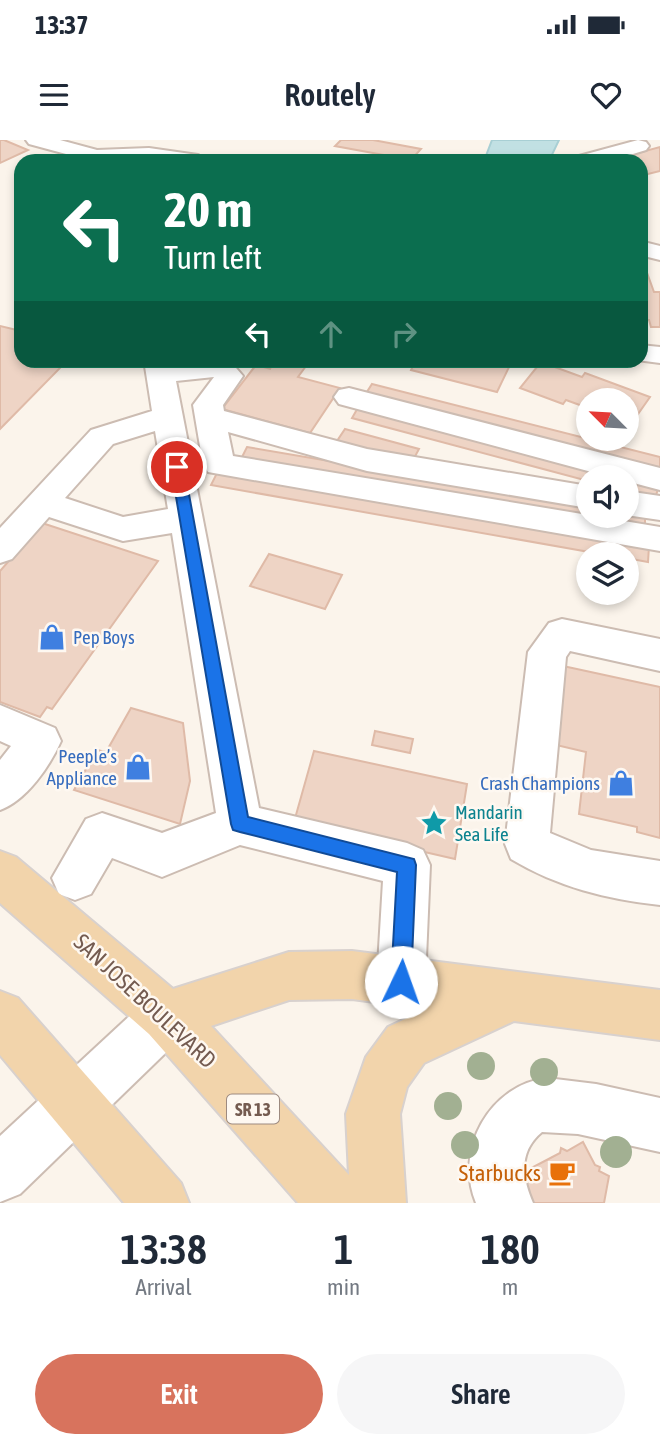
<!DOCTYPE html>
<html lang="en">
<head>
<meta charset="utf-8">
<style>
	body { margin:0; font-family:"Asap Condensed",sans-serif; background:#f6f6f7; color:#1f2937; height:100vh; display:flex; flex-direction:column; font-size:26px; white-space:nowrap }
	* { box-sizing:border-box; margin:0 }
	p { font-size:23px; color:#747a83 }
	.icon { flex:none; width:38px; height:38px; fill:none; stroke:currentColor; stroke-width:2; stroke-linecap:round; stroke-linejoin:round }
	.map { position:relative; height:1063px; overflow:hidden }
	.panel { display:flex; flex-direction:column; background:#fff; flex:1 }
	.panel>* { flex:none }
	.banner { position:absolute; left:14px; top:14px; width:634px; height:214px; border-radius:21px; box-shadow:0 4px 10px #0003; background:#0b6e4f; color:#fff; overflow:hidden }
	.needle { width:46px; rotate:294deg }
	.fabs { position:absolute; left:576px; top:248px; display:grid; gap:14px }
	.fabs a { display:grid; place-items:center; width:63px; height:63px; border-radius:50%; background:#fff; box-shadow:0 4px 10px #0003; font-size:35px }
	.pin { position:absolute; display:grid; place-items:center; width:60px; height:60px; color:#fff; margin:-30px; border:4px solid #fff; border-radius:50%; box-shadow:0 2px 7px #0007 }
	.me { position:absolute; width:77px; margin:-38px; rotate:3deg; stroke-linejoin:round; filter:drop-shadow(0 0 5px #0008) }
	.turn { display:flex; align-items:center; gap:24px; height:147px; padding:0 35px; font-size:32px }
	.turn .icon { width:91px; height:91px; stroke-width:2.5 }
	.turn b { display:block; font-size:49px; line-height:60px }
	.lanes { display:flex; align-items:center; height:66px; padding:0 35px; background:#0003; justify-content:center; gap:35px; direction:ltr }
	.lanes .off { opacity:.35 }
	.eta { display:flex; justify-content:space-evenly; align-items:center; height:119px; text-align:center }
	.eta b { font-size:42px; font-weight:600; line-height:49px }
	.button { display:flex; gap:14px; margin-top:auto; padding:14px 35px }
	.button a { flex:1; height:80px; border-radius:42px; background:#d8735d; color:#fff; font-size:28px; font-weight:600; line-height:80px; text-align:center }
	.button a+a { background:#f6f6f7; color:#1f2937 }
	.status { display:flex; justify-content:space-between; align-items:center; height:49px; padding:0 35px; background:#fff; direction:ltr }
	.status svg { height:19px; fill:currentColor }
	header { display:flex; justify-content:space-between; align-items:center; height:91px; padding:0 35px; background:#fff; font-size:32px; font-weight:600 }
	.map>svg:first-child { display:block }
	.water { fill:#c1e0e3; stroke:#a8cfd4; stroke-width:2 }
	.building { fill:#eed4c5; stroke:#dfbaa7; stroke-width:2 }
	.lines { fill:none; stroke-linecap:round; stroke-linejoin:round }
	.minor-casing { stroke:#ccbcb2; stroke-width:4 }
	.major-casing { stroke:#d8d1ce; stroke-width:4 }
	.minor { fill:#fff; fill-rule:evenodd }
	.major { fill:#f2d4ab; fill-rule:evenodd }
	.tree { fill:#a2b092 }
	.route { fill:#1a73e8; stroke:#114b97; stroke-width:2 }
	.labels { text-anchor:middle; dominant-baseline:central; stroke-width:5; stroke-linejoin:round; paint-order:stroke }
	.shield { fill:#fef8f1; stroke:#9d8a80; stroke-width:2 }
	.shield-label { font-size:18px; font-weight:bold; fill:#745b50 }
	.shop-label { font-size:19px; fill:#366cbe; stroke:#fef8f1; text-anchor:end }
	.culture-label { font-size:19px; fill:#0d838f; stroke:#fef8f1; text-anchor:start }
	.near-street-label { font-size:23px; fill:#745b50; stroke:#fef8f1 }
	.near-food-label { font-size:23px; fill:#c56008; stroke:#fef8f1; text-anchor:end }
</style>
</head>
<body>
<div class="status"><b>13:37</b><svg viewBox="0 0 49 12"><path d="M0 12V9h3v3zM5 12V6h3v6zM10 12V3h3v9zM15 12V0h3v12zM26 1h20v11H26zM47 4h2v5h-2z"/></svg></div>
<header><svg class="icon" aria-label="menu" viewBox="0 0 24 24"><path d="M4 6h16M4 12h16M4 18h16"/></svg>Routely<svg class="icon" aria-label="heart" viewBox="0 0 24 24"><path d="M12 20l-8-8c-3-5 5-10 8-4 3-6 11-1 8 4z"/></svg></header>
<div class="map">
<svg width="660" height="1063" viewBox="0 0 660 1063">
	<rect width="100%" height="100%" fill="#fbf4eb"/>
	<polygon class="water" points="492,0 559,0 549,21 484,21"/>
	<g class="building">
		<polygon points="0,0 4,0 28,10 0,23"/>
		<polygon points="341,0 373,0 421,9 411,20 335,6"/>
		<polygon points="660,7 660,31 640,36 640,21 609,21"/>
		<polygon points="43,15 69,21 33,21"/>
		<polygon points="640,130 646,130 654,152 660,152 660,187 651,187 649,180 640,180"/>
		<polygon points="0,186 21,191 21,220 43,220 61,227 0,289"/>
		<polygon points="272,220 309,222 298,237 340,248 310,293 222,269 256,225 271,229 267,227"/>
		<polygon points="416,220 500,220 511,223 497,252 411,230"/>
		<polygon points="541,222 582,237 585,233 650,257 631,284 626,282 626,261 588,261 588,268 566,260 563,264 520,248"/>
		<polygon points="372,244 660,317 660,332 365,255"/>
		<polygon points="359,266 659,345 655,359 626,351 626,338 588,338 588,341 352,278"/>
		<polygon points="345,289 419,309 412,322 337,301"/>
		<polygon points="247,307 588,365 588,376 626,376 626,371 645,375 645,390 240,321"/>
		<polygon points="218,331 649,406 648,422 626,418 626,415 606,415 211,345"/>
		<polygon points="42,383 158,421 52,569 47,567 40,577 0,562 0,431"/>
		<polygon points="269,414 342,435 325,469 250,446"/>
		<polygon points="563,526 660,547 660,698 637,692 637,687 579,674 586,612 552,604"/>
		<polygon points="131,568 183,583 190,641 180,684 74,650 97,610 106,612"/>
		<polygon points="375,591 413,599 410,613 372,605"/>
		<polygon points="314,611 467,644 455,719 294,682"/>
		<polygon points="583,1002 595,1025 600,1027 599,1031 609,1036 604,1063 531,1063 518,1035 560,1013 561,1008 567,1011"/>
	</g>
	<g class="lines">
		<g class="minor-casing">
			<g id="minor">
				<polygon points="26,0 60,0 97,10 149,8 198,15 209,21 92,21 29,4"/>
				<polygon points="638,0 646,2 649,6 646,10 610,21 576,21 579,16"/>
				<polygon points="640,101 660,106 660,120 640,115"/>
				<polygon points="640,205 660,207 660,223 637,220 640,220"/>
				<path d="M 144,220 L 172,220 L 173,224 L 230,221 L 243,236 L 223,265 L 224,271 L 367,309 L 588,346 L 588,368 L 367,331 L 228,292 L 233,316 L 660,387 L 660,411 L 208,332 L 203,324 L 193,265 L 214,237 L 176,241 L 259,668 L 407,703 L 423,710 L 430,725 L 425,842 L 418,859 L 401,866 L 384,859 L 377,842 L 383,741 L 240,705 L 162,737 L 112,718 L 91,754 L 75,760 L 59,754 L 52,738 L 86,679 L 102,673 L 162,693 L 216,673 L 172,393 L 123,401 L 49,377 L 12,419 L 0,423 L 0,388 L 91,290 L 152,271 ZM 155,291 L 168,369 L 123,377 L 65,358 L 113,304 Z"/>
				<polygon points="349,248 660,328 660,350 626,341 626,338 614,338 339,264 334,257 339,250"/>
				<polygon points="626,351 660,356 660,380 626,375"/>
				<path d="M 562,479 L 660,499 L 660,531 L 570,511 L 566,517 L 550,693 L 591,710 L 660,721 L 660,765 C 606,759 558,747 511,719 L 505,704 L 528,512 L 549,483 Z"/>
				<path d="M 0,565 L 55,588 L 61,601 C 50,626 26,661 0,670 L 0,620 L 11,606 L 0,601 Z"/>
				<polygon points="167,851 185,858 192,876 185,894 20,1054 0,1062 0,996 149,858"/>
				<path d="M 547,938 L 596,944 L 660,958 L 660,1012 L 578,994 L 542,992 C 518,1012 522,1037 533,1063 L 476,1063 C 454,1010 489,945 547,938 Z"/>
			</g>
		</g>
		<g class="major-casing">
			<g id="major">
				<path d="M 0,711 L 16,717 L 173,849 L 289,812 L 352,811 L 660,850 L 660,900 L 514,881 L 424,923 L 407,947 L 400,974 L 406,1063 L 298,1063 L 149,894 L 0,763 ZM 352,859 L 427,869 L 388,887 L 366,917 L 346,974 L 349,1035 L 211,886 L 289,860 Z"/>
				<polygon points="0,851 18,858 181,1043 189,1063 124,1063 0,915"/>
			</g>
		</g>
		<use href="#minor" class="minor"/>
		<use href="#major" class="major"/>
	</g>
	<g class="tree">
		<circle cx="481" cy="926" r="14"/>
		<circle cx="544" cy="932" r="14"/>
		<circle cx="448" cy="966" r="14"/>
		<circle cx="465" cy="1005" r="14"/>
		<circle cx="616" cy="1012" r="16"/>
	</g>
	<polygon class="route" points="177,323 184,327 248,677 414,719 416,725 411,842 408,849 401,852 394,849 391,842 397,732 240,692 233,690 231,684 171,327"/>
	<defs>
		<g id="shop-bare" transform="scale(2.1)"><path d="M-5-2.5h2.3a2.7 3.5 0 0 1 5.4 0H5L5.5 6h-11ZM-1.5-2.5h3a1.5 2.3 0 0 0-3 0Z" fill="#3f7fe0" stroke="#fef8f1" stroke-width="2.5" paint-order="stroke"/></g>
		<g id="sight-bare" transform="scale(2.1)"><path d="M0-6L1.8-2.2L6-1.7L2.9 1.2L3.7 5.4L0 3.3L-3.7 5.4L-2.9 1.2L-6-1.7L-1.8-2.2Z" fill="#0f9aa8" stroke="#fef8f1" stroke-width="2.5" paint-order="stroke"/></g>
		<g id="cafe-bare" transform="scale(2.1)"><path d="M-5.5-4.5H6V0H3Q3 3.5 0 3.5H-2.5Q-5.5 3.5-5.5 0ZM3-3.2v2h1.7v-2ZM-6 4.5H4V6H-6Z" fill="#e8710a" stroke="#fef8f1" stroke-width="2.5" paint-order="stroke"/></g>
	</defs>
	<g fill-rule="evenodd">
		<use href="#shop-bare" x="52" y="497"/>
		<use href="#shop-bare" x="138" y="627"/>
		<use href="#shop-bare" x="621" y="643"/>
		<use href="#sight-bare" x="434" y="683"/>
		<use href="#cafe-bare" x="562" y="1033"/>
	</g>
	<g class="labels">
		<rect class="shield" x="227" y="954.5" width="52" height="29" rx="5"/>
		<g class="shield-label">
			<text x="253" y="969">SR 13</text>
		</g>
		<g class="shop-label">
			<text x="73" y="497" text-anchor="start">Pep Boys</text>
			<text x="117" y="616">Peeple’s<tspan x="117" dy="22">Appliance</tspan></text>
			<text x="600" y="643">Crash Champions</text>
		</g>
		<g class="culture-label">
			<text x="455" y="672">Mandarin<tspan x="455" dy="22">Sea Life</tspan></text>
		</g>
		<g class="near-street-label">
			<text transform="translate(145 861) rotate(43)">SAN JOSE BOULEVARD</text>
		</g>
		<g class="near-food-label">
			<text x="541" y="1033">Starbucks</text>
		</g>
	</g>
</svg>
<div class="fabs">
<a><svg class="needle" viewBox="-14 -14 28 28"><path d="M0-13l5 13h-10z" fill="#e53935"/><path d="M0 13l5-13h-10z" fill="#747a83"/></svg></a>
<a><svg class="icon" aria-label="sound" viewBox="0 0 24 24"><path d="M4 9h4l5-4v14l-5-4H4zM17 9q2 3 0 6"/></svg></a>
<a><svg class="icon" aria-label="layers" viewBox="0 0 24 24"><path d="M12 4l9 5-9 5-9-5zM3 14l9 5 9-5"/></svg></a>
</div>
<div class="pin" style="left:177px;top:327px;background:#d93025"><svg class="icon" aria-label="arrive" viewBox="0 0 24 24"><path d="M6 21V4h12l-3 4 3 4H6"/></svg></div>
<svg class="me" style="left:401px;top:842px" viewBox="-20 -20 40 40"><circle r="19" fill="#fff"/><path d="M0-13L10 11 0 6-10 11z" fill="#1a73e8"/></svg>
<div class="banner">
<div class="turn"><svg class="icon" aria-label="left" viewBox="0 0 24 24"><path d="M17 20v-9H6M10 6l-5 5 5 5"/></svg><div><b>20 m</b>Turn left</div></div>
<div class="lanes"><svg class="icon" aria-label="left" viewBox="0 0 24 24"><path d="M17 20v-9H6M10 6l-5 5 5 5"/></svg><svg class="icon off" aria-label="ahead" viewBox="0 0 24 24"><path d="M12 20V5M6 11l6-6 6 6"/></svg><svg class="icon off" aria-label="right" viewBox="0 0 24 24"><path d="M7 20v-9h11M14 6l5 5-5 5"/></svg></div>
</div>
</div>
<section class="panel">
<div class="eta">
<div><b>13:38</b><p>Arrival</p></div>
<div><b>1</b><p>min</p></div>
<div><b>180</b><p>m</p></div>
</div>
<div class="button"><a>Exit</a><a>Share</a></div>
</section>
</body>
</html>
